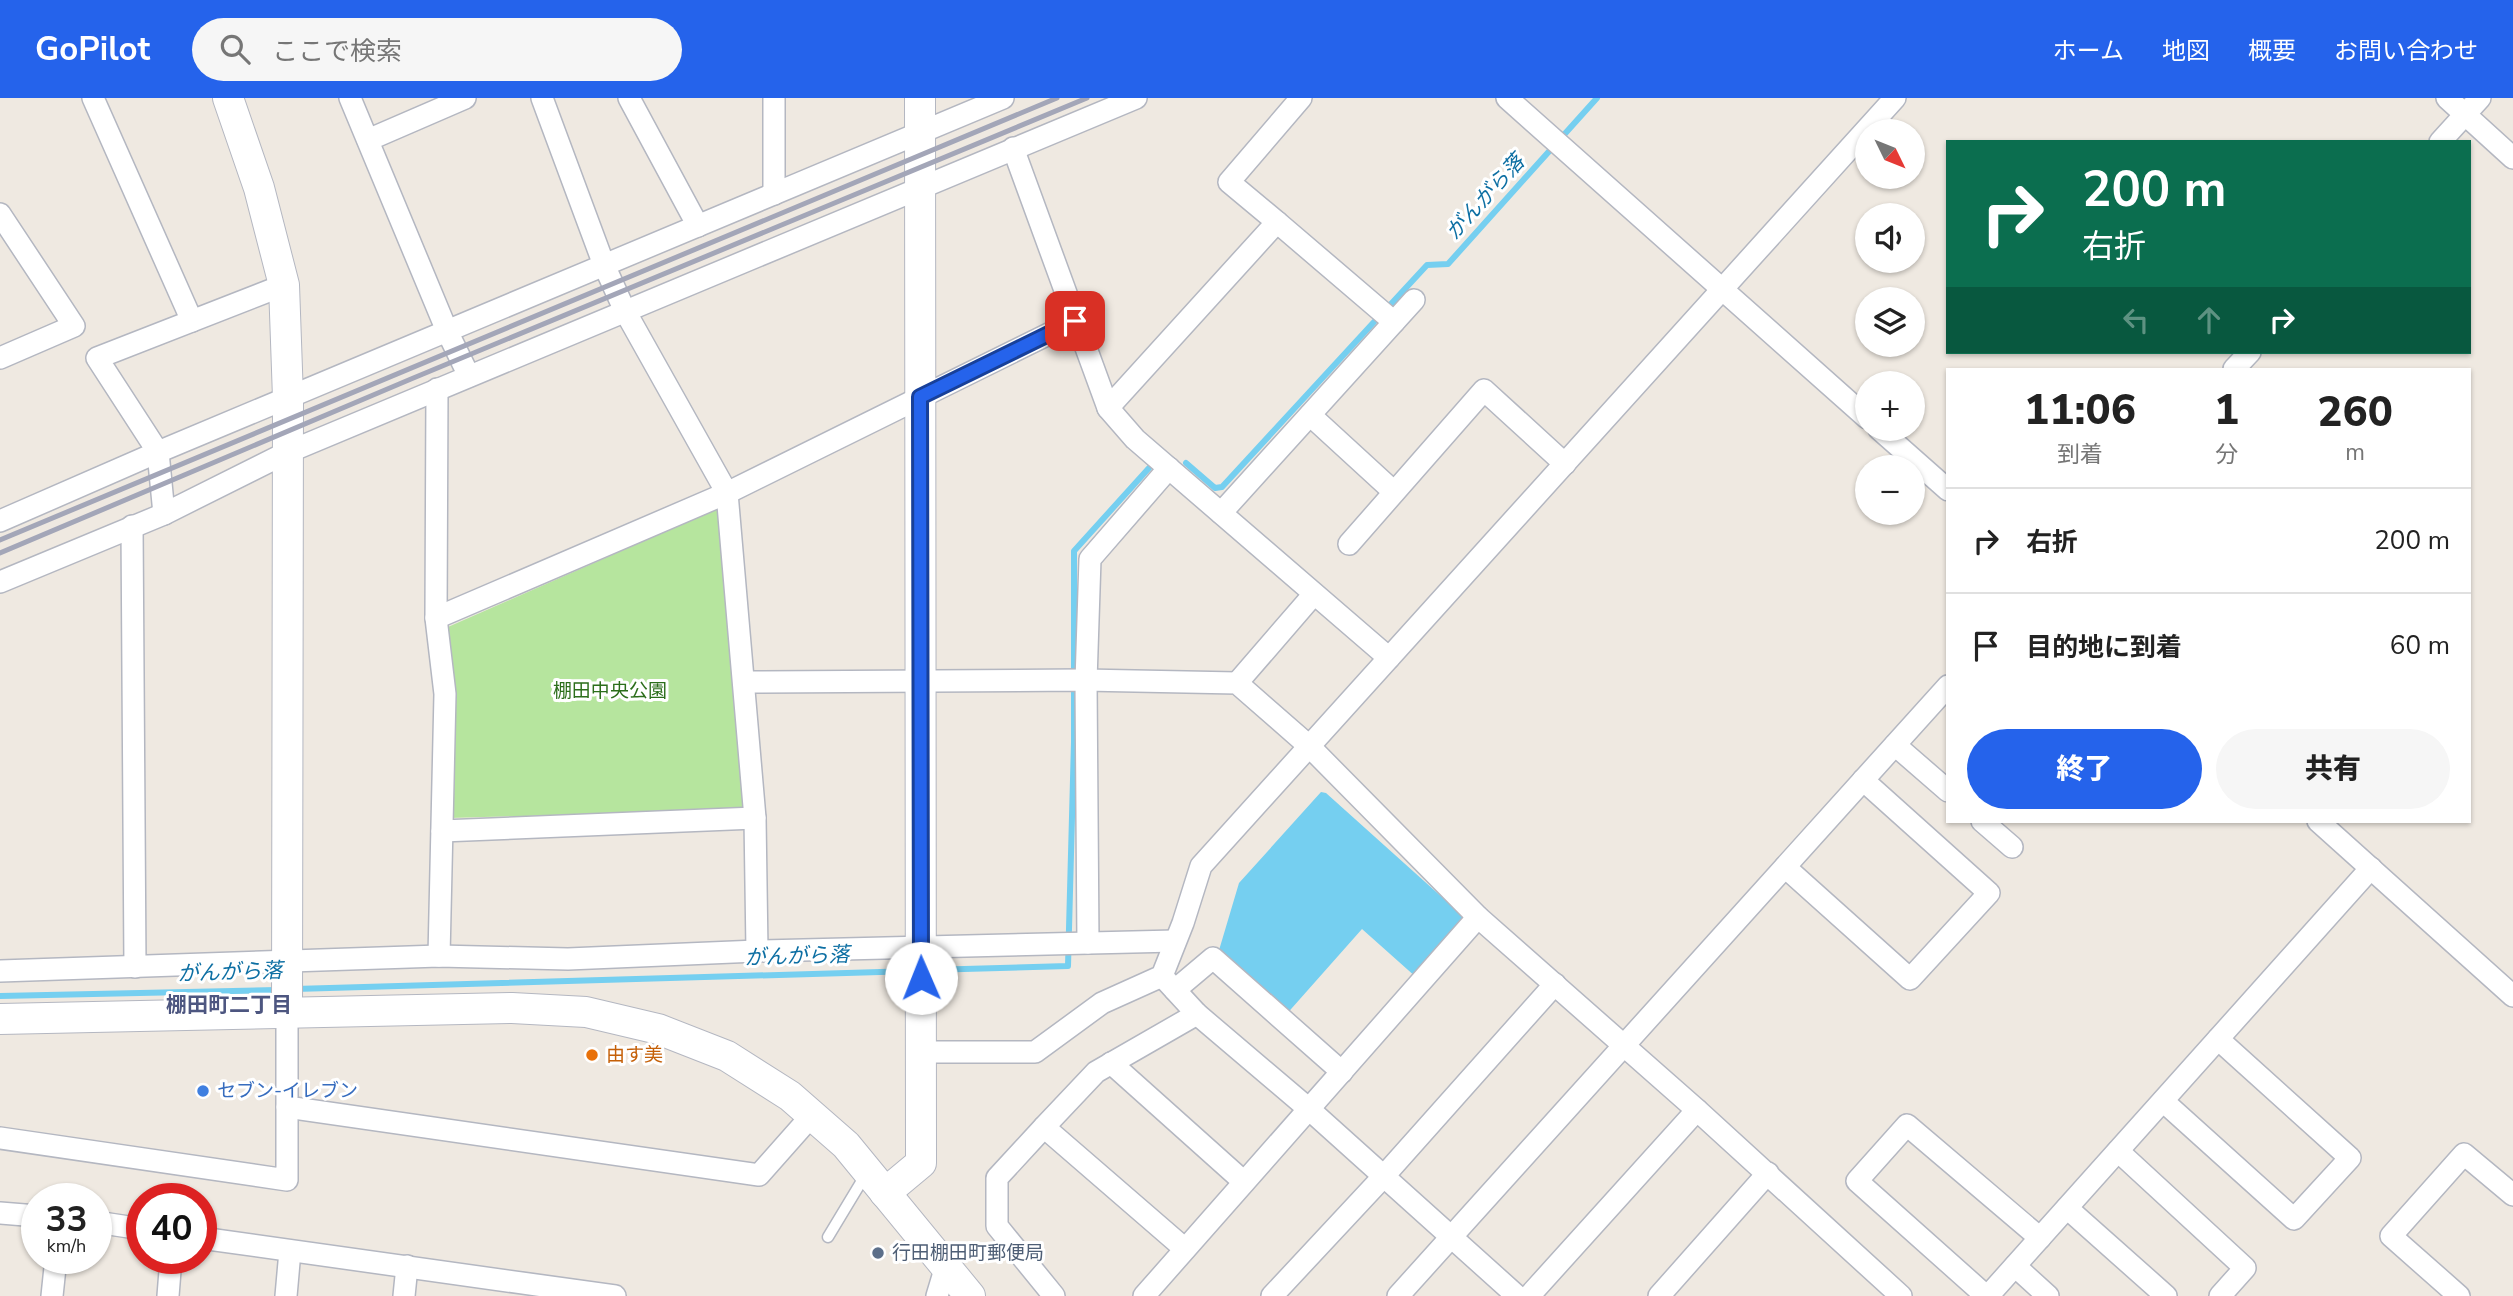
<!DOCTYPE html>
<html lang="ja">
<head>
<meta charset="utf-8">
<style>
	body { margin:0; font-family:"Nunito Sans","Noto Sans JP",sans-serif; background:#f6f6f6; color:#222; height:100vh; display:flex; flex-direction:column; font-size:26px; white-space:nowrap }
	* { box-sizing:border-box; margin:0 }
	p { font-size:23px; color:#767676 }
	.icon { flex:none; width:38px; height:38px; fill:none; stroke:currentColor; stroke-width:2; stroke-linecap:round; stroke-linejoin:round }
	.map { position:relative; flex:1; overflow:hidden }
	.panel { position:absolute; left:1946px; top:270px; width:525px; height:455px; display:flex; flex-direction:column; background:#fff; border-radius:0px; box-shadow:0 2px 5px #0004 }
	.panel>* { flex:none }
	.top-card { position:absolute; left:1946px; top:42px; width:525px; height:214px; border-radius:0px; box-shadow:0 2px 5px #0004; background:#0b6e4f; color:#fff; overflow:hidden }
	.needle { width:46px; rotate:133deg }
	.controls { position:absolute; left:1855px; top:21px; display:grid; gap:14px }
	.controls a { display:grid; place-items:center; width:70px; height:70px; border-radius:50%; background:#fff; box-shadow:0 2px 5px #0004; font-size:35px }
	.speed { position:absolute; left:21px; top:1085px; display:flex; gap:14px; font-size:35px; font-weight:700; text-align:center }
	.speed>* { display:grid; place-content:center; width:91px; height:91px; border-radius:50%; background:#fff; box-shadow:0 2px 5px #0004; line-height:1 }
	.speed small { font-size:18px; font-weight:400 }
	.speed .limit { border:10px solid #d22; background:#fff; color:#111 }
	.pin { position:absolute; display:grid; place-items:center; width:60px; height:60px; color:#fff; margin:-30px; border-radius:14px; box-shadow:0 4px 10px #0006 }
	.me { position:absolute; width:77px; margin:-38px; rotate:359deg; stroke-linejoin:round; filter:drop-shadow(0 0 5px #0008) }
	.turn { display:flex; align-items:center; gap:24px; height:147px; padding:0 21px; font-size:32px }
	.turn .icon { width:91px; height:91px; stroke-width:2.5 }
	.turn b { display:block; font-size:49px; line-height:60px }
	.lanes { display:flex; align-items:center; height:66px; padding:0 21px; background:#0003; justify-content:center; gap:35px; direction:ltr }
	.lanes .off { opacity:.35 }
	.eta { display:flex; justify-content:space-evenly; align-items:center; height:119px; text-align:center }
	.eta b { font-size:42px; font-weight:800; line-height:49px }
	.cta { display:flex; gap:14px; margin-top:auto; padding:14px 21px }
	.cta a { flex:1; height:80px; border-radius:42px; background:#2563eb; color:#fff; font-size:28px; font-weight:800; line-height:80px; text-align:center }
	.cta a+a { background:#f6f6f6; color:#222 }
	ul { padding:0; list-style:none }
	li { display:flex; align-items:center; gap:21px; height:105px; padding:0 21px; border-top:2px solid #e0e0e0 }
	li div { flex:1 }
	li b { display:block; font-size:26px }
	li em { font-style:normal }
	header { display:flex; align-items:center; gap:42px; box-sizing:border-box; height:98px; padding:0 35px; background:#2563eb; color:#fff }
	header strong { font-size:33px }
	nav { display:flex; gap:38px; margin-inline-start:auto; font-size:24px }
	.search { width:490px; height:63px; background:#f6f6f6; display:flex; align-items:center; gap:18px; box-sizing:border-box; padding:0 24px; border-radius:38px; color:#767676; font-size:26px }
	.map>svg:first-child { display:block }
	.green { fill:#b6e59e }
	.water { fill:#75cff0 }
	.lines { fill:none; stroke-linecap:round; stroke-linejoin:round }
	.stream { stroke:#75cff0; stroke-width:6 }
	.lane-casing { stroke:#b4b7c1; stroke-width:13 }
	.street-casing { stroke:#b4b7c1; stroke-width:24 }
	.secondary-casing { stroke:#b4b7c1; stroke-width:32 }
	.lane { stroke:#fff; stroke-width:10 }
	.street { stroke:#fff; stroke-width:21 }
	.secondary { stroke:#fff; stroke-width:30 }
	.rail { stroke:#a3a6b8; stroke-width:5 }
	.route-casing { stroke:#184099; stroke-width:18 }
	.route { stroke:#2563eb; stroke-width:12 }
	.food-dot { fill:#e8710a; stroke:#fff; stroke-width:2.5 }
	.shop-dot { fill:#3f7fe0; stroke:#fff; stroke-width:2.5 }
	.service-dot { fill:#5c6f8a; stroke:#fff; stroke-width:2.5 }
	.labels { text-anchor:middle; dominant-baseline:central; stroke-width:6; stroke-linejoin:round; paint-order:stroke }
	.park-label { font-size:19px; fill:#2c6e1b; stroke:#fff }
	.food-label { font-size:19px; fill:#c56008; stroke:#fff; text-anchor:start }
	.shop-label { font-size:19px; fill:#366cbe; stroke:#fff; text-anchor:start }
	.service-label { font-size:19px; fill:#4e5e75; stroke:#fff; text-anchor:start }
	.water-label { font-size:21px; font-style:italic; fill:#0d6fa3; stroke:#fff }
	.neighbourhood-label { font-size:21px; font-weight:bold; fill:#4d5680; stroke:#fff }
</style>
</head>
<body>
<header>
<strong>GoPilot</strong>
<div class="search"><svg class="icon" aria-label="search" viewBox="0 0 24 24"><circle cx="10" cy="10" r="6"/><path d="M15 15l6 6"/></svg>ここで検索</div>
<nav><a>ホーム</a><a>地図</a><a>概要</a><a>お問い合わせ</a></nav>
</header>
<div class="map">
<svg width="2513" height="1198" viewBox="0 0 2513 1198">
	<rect width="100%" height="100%" fill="#efe9e1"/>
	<polygon class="green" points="721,409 746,712 448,720 448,529"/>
	<polygon class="water" points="1321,694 1326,695 1463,818 1464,827 1417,880 1362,831 1284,919 1217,859 1239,785"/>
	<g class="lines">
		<g class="stream">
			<polyline points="1391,206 1427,167 1448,166 1597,0"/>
			<polyline points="1186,365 1215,390 1222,389 1374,224"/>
			<polyline points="928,872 1068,868 1074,644 1074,453 1149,370"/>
			<polyline points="295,891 914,873"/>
			<polyline points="0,898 277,892"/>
		</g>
		<g class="lane-casing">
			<polyline id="lane" points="828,1139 866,1076"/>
		</g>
		<g class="street-casing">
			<g id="street">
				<polyline points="93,0 192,223"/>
				<polyline points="350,0 447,233 469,278"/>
				<polyline points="542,0 604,167 625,213 727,395 755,720 757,853"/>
				<polyline points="629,0 698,128"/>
				<polyline points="774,0 774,96"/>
				<polyline points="1507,0 1867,320"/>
				<polyline points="2447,0 2513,60"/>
				<polyline points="368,42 465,0"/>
				<polyline points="2440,44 2480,0"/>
				<polyline points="1013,50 1108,310 1135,341 1389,560"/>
				<polyline points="0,116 74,228 0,260"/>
				<polyline points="1277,124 1394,224"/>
				<polyline points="2234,271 2250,254"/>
				<polyline points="437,291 436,520 445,596 439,858"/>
				<polyline points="1108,310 1277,124 1229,84 1301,0"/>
				<polyline points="1310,317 1394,394"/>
				<polyline points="1879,331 1948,392"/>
				<polyline points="1221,415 1414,202"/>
				<polyline points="164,416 158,354 97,260 284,187"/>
				<polyline points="0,423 158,354 1003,0"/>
				<polyline points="132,428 135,869"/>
				<polyline points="1349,446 1484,292 1565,366"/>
				<polyline points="0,484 164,416 286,355 1136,0"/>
				<polyline points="436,520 727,395 1075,223"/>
				<polyline points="744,584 1084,582 1237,585 1309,648 1478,819 1697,1012 1901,1198"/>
				<polyline points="1237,585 1314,496"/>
				<polyline points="1895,647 1948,693"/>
				<polyline points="1982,723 2012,749"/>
				<polyline points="2318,723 2513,898"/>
				<polyline points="442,733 755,720"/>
				<polyline points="1785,769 1910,881 1989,795 1863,682"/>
				<polyline points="1088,845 1086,583 1090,461 1169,370"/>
				<polyline points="0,873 439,858 568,861 757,853 1175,843"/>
				<polyline points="1162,878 1197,916 1310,1012 1517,1198"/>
				<polyline points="1175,892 1213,860 1342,974"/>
				<polyline points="287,915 287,1009 759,1077 813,1016"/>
				<polyline points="921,954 1035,954 1102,905 1162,878 1183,825 1201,768 1895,0"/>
				<polyline points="1111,965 1244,1084"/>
				<polyline points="2163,1003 2294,1121 2350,1060 2218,941"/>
				<polyline points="1044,1029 997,1080 997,1128 1054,1198"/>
				<polyline points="0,1040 287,1082 287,1009"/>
				<polyline points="2118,1053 2245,1170 2220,1198"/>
				<polyline points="2067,1110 2166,1198"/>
				<polyline points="0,1115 37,1118"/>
				<polyline points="96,1124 142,1131"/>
				<polyline points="201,1140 615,1198"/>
				<polyline points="1185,1151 1044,1029 1096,974 1197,916"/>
				<polyline points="2015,1168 2048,1198"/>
				<polyline points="52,1198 56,1160"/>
				<polyline points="168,1198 171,1160"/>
				<polyline points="286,1198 290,1153"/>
				<polyline points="404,1198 407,1168"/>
				<polyline points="937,1198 946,1168"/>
				<polyline points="1144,1198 1478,819"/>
				<polyline points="1272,1198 1383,1079 1555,886"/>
				<polyline points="1398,1198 1948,588"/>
				<polyline points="1529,1198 1697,1012"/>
				<polyline points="1659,1198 1768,1075"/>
				<polyline points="1986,1198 1857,1083 1907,1027 2040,1140"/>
				<polyline points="1988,1198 2371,770"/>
				<polyline points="2459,1198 2391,1138 2464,1056 2513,1097"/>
			</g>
		</g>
		<g class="secondary-casing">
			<g id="secondary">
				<polyline points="228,0 259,90 284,187 288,300 287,915"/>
				<polyline points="0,921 512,910 586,914 658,931 727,958 790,998 846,1047 970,1198"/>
				<polyline points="885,1095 921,1065 920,0"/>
			</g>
		</g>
		<use href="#lane" class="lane"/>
		<use href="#street" class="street"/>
		<use href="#secondary" class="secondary"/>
		<g class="rail">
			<polyline points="0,442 1057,0"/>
			<polyline points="0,455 411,281 1087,0"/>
		</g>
	</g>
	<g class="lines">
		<g class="route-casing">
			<polyline id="route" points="921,880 920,299 1075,223"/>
		</g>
		<use href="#route" class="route"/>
	</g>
	<circle class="food-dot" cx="592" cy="957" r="7"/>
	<circle class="shop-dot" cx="203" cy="993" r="7"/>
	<circle class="service-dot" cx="878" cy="1155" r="7"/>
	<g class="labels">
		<g class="park-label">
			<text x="610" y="593">棚田中央公園</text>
		</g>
		<g class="food-label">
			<text x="606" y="957">由す美</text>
		</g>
		<g class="shop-label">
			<text x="217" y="993">セブン-イレブン</text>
		</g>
		<g class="service-label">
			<text x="892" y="1155">行田棚田町郵便局</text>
		</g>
		<g class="water-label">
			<text transform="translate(1485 99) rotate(-48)">がんがら落</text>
			<text transform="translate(797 858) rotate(-2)">がんがら落</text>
			<text transform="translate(230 874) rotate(-2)">がんがら落</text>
		</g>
		<g class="neighbourhood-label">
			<text x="229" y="907">棚田町二丁目</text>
		</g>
	</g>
</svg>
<div class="controls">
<a><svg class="needle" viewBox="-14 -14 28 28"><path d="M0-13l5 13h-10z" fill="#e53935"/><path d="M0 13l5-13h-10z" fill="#767676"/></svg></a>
<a><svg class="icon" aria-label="sound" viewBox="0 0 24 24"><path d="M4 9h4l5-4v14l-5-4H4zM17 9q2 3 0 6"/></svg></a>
<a><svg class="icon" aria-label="layers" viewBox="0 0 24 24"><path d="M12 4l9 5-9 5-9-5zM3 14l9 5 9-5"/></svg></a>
<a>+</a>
<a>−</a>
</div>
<div class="speed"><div>33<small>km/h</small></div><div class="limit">40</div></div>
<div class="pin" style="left:1075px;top:223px;background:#d93025"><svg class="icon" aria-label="arrive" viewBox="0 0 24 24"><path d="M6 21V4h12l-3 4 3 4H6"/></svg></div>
<svg class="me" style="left:921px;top:880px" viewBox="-20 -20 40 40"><circle r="19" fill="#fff"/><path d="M0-13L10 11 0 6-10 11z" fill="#2563eb"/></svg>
<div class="top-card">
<div class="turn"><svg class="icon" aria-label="right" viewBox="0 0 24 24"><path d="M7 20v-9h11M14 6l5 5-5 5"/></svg><div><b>200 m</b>右折</div></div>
<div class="lanes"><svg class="icon off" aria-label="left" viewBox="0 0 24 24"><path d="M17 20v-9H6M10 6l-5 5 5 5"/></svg><svg class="icon off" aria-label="ahead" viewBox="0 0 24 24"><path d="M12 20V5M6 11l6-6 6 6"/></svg><svg class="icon" aria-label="right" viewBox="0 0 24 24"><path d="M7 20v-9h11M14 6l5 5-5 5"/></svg></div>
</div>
<section class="panel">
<div class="eta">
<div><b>11:06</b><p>到着</p></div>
<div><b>1</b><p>分</p></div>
<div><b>260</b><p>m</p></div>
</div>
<ul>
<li><svg class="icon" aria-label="right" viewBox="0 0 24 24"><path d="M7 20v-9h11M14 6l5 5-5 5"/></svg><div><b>右折</b></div><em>200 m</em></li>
<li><svg class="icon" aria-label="arrive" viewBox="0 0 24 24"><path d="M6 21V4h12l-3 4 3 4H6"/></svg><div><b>目的地に到着</b></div><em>60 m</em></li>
</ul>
<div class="cta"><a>終了</a><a>共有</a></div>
</section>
</div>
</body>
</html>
